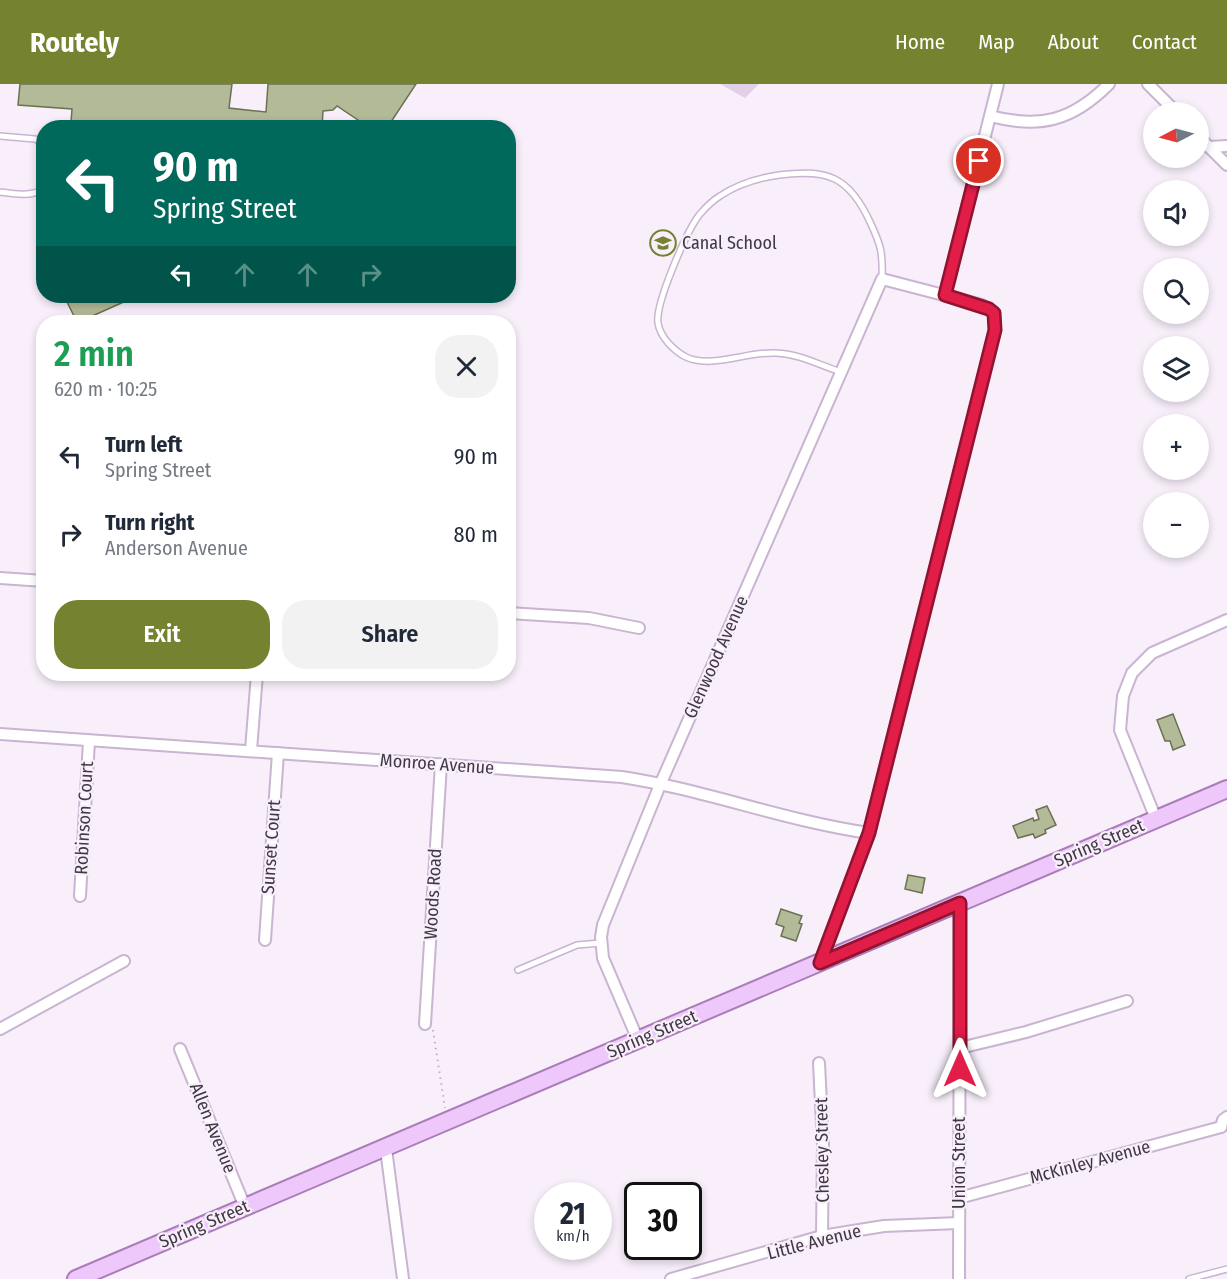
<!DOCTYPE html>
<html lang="en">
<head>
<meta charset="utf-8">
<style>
	body { margin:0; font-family:"Fira Sans Condensed",sans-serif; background:#f2f2f3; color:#1f2937; height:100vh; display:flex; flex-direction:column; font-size:22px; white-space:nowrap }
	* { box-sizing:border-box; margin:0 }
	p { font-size:20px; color:#747a83 }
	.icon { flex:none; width:33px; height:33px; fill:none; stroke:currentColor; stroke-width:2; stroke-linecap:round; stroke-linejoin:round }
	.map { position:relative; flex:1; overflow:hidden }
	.panel { position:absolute; left:36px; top:231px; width:480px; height:366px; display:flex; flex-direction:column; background:#fff; border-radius:24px; box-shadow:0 3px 9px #0003 }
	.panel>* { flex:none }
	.banner { position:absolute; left:36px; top:36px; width:480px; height:183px; border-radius:24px; box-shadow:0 3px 9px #0003; background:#00695c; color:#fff; overflow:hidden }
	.needle { width:39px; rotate:264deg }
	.tools { position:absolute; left:1143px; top:18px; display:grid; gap:12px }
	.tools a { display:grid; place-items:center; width:66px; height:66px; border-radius:50%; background:#fff; box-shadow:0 3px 9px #0003; font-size:30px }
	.speed { position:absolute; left:534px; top:1098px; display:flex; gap:12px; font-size:30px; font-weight:700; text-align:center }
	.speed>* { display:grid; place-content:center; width:78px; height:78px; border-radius:50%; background:#fff; box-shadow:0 3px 9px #0003; line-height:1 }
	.speed small { font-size:15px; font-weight:400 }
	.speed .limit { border:3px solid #111; border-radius:9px; background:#fff; color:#111 }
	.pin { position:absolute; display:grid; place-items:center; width:51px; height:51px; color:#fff; margin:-26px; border:3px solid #fff; border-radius:50%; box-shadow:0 2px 6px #0007 }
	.me { position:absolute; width:66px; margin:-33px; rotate:0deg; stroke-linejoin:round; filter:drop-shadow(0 0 4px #0008) }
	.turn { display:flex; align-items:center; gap:21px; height:126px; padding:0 18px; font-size:27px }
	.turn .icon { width:78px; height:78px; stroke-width:2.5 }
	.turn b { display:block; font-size:42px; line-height:51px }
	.lanes { display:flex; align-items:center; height:57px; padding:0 18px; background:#0003; justify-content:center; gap:30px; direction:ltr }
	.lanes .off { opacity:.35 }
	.round { display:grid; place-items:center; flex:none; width:63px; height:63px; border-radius:24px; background:#f2f2f3 }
	.head { display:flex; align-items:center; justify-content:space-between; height:102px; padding:0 18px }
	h1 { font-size:36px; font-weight:600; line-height:45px; color:#1e9e55 }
	.cta { display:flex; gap:12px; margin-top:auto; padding:12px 18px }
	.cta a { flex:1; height:69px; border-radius:24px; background:#75822f; color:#fff; font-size:24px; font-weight:600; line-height:69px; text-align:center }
	.cta a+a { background:#f2f2f3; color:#1f2937 }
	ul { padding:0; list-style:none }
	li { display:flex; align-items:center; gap:18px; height:78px; padding:0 18px }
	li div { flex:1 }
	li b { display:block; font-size:22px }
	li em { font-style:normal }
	header { display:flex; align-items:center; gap:36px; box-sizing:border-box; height:84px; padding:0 30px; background:#75822f; color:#fff }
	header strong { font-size:28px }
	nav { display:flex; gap:33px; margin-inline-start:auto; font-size:21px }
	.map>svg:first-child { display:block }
	.green { fill:#e1d0e7 }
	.building { fill:#b3ba98; stroke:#6b7152; stroke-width:1.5 }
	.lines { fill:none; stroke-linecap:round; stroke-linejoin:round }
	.lane-casing { stroke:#c9b4d1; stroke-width:8 }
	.street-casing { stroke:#c9b4d1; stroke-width:14 }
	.primary-casing { stroke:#aa7db9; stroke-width:20 }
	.path { stroke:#bbb3be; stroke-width:2; stroke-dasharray:1.5 4.5; stroke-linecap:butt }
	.lane { stroke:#fff; stroke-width:5 }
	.street { stroke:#fff; stroke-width:10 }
	.primary { stroke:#eec7fb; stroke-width:16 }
	.route-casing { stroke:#92132f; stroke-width:15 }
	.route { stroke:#e11d48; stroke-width:10 }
	.labels { text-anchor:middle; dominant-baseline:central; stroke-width:4.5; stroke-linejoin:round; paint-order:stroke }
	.poi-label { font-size:18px; fill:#403843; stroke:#f8effb; text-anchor:start }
	.street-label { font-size:18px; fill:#403843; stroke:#f8effb }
</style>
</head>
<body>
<header>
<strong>Routely</strong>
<nav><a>Home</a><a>Map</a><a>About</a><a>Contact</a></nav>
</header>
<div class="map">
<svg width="1227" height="1195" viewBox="0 0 1227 1195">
	<rect width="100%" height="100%" fill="#f8effb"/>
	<polygon class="green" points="720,0 759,0 745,14"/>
	<g class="building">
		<polygon points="20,0 232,0 229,24 266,28 268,0 416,0 387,44 370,44 337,22 333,26 323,27 322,44 90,44 90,39 71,38 72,25 18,21"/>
		<polygon points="64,212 137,212 79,238 77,238"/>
		<polygon points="1173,630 1185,661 1173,666 1170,657 1165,657 1157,636"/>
		<polygon points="1047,722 1056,741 1045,746 1046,749 1035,754 1033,750 1018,754 1013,742 1033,734 1034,737 1039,735 1036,726"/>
		<polygon points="908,791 925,794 922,809 905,805"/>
		<polygon points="781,825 802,832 799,839 802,840 796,857 781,852 784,843 776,840"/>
	</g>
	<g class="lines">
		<g class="lane-casing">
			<g id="lane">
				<polyline points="0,52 35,55 44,59"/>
				<path d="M 0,108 C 14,110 31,113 44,105"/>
				<path d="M 841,288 C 819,281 800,270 776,269 C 749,267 711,285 686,273 C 674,267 660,253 658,239 C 655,220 687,146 700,130 C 706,123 712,117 720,112 C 738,100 758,94 779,91 C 827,85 849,92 870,138 C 881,161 883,169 882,195"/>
				<polyline points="518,886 577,861 601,859"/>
				<polyline points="1189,1195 1227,1185"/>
			</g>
		</g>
		<g class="street-casing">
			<g id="street">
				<polyline points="1148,0 1176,28"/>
				<path d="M 990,32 C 1040,45 1072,37 1109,0"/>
				<polyline points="1198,52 1227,81"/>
				<polyline points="1209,63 1227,62"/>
				<polyline points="945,211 998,0"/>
				<polyline points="0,494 44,497"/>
				<polyline points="508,529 589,534 639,544"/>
				<path d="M 0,650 L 622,693 C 706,706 785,737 869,749"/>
				<polyline points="251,666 257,590"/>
				<polyline points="1156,735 1120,646 1123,612 1132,589 1152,569 1227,536"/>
				<polyline points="80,812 89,657"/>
				<polyline points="265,856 278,669"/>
				<polyline points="425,940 441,680"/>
				<polyline points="0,945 124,877"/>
				<polyline points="638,956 603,874 601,853 603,841 660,701 882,195 982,221 994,229 995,246 869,749 820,879"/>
				<polyline points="960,964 1026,948 1127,917"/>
				<polyline points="180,965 245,1123"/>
				<polyline points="819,979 823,1061 822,1152"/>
				<polyline points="1221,1043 1223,1036 1227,1033"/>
				<polyline points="386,1065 403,1195"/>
				<polyline points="959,1114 1221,1043"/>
				<polyline points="671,1195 822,1152 884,1142 959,1139"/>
				<polyline points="959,1195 960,819"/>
			</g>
		</g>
		<g class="primary-casing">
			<polyline id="primary" points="76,1195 1227,705"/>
		</g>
		<polyline class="path" points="433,946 445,1024"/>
		<use href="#lane" class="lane"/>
		<use href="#street" class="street"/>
		<use href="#primary" class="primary"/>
	</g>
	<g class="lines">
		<g class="route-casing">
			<polyline id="route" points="960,985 960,819 820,879 869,749 995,246 994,229 989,225 945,211 979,77"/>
		</g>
		<use href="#route" class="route"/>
	</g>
	<defs>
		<g id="school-ring" transform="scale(1.35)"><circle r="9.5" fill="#f8effb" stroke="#75822f" stroke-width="1.5"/><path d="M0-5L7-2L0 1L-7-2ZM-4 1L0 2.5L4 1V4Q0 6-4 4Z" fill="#75822f"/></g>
	</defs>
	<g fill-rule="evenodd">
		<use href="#school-ring" x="663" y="159"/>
	</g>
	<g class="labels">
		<g class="poi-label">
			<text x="682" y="159">Canal School</text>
		</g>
		<g class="street-label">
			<text transform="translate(716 573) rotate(-66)">Glenwood Avenue</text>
			<text transform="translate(437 680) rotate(4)">Monroe Avenue</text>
			<text transform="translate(84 734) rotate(-87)">Robinson Court</text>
			<text transform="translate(1099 759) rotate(-23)">Spring Street</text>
			<text transform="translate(271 763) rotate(-86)">Sunset Court</text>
			<text transform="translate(433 810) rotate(-87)">Woods Road</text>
			<text transform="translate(652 950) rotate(-23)">Spring Street</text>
			<text transform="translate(213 1044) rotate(68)">Allen Avenue</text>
			<text transform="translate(822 1066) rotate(-91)">Chesley Street</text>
			<text transform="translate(1090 1078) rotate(-15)">McKinley Avenue</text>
			<text transform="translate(959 1079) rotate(-90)">Union Street</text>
			<text transform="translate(204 1140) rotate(-23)">Spring Street</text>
			<text transform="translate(814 1158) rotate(-14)">Little Avenue</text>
		</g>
	</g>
</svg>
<div class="tools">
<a><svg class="needle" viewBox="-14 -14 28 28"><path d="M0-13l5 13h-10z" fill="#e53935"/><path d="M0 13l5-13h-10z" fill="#747a83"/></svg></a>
<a><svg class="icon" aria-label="sound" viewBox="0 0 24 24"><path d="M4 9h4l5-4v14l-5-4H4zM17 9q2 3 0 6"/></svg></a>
<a><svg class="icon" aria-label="search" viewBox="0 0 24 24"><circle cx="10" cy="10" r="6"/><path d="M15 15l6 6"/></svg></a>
<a><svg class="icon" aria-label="layers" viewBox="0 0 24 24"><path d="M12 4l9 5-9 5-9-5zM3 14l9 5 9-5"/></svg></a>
<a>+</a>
<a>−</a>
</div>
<div class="speed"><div>21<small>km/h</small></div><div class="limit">30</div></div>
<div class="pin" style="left:979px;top:77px;background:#d93025"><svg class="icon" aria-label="arrive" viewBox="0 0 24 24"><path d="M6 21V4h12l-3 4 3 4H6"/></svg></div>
<svg class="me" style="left:960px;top:985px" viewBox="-20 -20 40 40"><path d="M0-17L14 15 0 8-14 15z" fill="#e11d48" stroke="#fff" stroke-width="4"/></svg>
<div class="banner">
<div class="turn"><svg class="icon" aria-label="left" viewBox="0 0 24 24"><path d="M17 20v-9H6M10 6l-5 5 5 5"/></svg><div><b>90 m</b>Spring Street</div></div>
<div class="lanes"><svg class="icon" aria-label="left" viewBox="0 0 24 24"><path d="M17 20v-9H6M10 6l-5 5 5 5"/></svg><svg class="icon off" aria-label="ahead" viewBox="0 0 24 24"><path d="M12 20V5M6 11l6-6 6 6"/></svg><svg class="icon off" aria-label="ahead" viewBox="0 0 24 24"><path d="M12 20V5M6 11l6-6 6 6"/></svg><svg class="icon off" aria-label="right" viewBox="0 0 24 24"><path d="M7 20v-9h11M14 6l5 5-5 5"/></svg></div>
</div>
<section class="panel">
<div class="head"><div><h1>2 min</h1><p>620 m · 10:25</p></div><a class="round"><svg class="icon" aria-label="close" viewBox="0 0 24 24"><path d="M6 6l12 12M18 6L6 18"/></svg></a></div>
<ul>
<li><svg class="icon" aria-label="left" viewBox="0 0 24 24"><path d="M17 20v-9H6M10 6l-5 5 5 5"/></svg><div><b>Turn left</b><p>Spring Street</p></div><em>90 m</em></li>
<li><svg class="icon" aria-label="right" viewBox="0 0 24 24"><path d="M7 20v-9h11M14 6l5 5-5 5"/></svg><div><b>Turn right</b><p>Anderson Avenue</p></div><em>80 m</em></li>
</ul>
<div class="cta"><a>Exit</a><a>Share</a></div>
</section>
</div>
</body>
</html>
